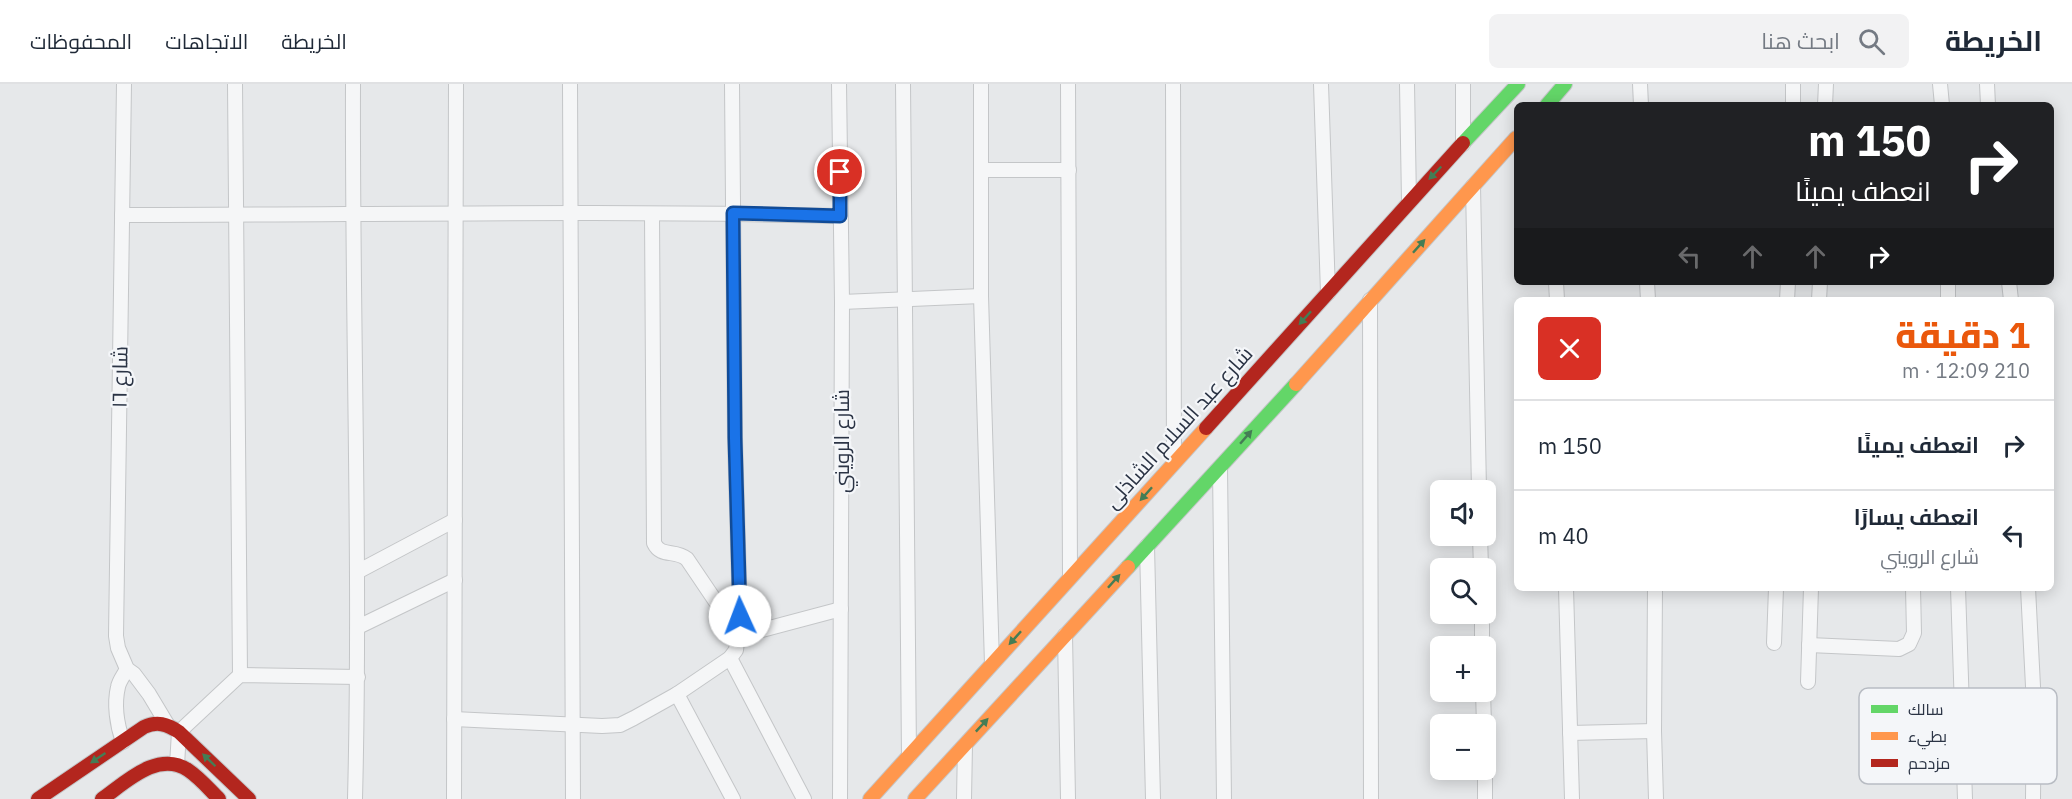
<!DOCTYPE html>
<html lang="ar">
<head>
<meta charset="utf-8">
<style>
	body { margin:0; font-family:"IBM Plex Sans",Cairo,sans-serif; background:#f2f2f3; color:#1f2937; direction:rtl; height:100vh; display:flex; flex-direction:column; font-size:22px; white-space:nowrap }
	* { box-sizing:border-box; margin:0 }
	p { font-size:20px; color:#747a83 }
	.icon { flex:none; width:33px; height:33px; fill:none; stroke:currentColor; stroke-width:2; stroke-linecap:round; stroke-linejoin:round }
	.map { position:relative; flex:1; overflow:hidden; direction:ltr }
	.panel { position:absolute; left:1514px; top:213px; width:540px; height:294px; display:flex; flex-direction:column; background:#fff; border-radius:9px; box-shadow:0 3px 15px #0003; direction:rtl }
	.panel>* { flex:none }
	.top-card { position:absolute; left:1514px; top:18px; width:540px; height:183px; border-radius:9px; box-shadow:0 3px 15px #0003; direction:rtl; background:#202124; color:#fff; overflow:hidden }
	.buttons { position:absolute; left:1430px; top:396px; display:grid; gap:12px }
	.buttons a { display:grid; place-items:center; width:66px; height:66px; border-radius:9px; background:#fff; box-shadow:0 3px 15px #0003; font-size:30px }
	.pin { position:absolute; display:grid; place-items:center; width:51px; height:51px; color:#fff; margin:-26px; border:3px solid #fff; border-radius:50%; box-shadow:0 2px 6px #0007 }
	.me { position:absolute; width:66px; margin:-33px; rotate:358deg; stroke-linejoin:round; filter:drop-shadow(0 0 4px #0008) }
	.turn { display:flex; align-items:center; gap:21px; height:126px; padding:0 24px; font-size:27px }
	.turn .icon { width:78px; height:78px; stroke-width:2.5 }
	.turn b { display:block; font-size:42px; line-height:51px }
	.lanes { display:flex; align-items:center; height:57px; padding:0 24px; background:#0003; justify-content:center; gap:30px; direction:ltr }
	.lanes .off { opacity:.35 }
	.round { display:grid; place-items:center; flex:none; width:63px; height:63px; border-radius:9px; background:#f2f2f3 }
	.headline { display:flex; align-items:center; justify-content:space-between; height:102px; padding:0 24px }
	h1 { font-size:36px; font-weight:800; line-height:45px; color:#ea580c }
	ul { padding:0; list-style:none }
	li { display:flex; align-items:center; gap:18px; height:90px; padding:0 24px; border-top:2px solid #e0e1e3 }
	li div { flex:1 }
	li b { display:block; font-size:22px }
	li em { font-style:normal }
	header { display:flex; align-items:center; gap:36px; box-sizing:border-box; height:84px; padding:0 30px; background:#fff; border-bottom:2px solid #e0e1e3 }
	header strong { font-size:28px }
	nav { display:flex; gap:33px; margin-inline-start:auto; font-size:21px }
	.search { width:420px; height:54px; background:#f2f2f3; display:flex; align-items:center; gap:15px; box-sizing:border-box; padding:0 21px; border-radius:9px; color:#747a83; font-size:22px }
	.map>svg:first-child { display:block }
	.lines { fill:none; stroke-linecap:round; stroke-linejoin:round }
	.street-casing { stroke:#c4c6c8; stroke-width:16 }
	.fast-casing { stroke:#c4c6c8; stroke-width:16 }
	.slow-casing { stroke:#c4c6c8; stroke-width:16 }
	.jam-casing { stroke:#c4c6c8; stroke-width:16 }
	.street { stroke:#f5f6f7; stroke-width:14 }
	.fast { stroke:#63d668; stroke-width:14 }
	.slow { stroke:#ff974d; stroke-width:14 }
	.jam { stroke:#b3261e; stroke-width:14 }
	.oneway { fill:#447d55 }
	.route-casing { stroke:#114b97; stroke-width:15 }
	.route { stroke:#1a73e8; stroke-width:10 }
	.labels { text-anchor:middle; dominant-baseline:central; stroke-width:4.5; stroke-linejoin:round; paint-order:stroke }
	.street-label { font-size:21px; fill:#2b3445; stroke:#f4f6f9 }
	.key { fill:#f4f6f9; stroke:#b8bcc3; stroke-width:1.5 }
	.key-label { font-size:16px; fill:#2b3445 }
</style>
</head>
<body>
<header>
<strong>الخريطة</strong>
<div class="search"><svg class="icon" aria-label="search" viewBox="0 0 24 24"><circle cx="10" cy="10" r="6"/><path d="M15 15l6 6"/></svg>ابحث هنا</div>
<nav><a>الخريطة</a><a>الاتجاهات</a><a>المحفوظات</a></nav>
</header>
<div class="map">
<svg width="2072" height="715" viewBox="0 0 2072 715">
	<rect width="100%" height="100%" fill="#e6e8ea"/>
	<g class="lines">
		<g class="street-casing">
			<g id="street">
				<polyline points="124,0 116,552 118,564 127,585 134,590 149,610 167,640"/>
				<polyline points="235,0 240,591"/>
				<path d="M 353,0 C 352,238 361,477 355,715"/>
				<polyline points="570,0 573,715"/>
				<polyline points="839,0 842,218 840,715"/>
				<polyline points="903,0 909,672"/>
				<polyline points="981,0 981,212 992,580"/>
				<polyline points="1068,0 1070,493"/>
				<polyline points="1173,0 1174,379"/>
				<polyline points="1321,0 1328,209"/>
				<polyline points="1407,0 1409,117"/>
				<polyline points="1640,0 1641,21"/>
				<polyline points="1940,0 1942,21"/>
				<polyline points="1987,0 1988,21"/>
				<polyline points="1793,21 1793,0"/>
				<polyline points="1825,21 1826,0"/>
				<polyline points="1463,60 1463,0"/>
				<polyline points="981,86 1069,86"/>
				<polyline points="1473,102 1479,406"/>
				<path d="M 652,130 L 654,459 C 661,474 675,465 687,475 L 739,552 L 841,525"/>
				<path d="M 122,131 C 361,131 601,126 840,132"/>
				<polyline points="1556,198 1557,216"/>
				<polyline points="1647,198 1648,216"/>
				<polyline points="1948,198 1948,216"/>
				<polyline points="2009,198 2011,216"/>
				<polyline points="1370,216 1371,715"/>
				<polyline points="1787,216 1788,198"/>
				<polyline points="1819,216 1820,198"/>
				<polyline points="842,218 981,212"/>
				<polyline points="1220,384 1224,715"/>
				<polyline points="1480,452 1481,484"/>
				<polyline points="1147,462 1153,715"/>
				<polyline points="357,488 455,436"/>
				<polyline points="1566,504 1572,715"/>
				<polyline points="1655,504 1654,647 1656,715"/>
				<polyline points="1958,504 1965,715"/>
				<polyline points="2028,504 2034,622 2033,715"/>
				<polyline points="1482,530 1482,562"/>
				<polyline points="358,543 455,496"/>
				<polyline points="1065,551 1068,715"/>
				<polyline points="1774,559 1776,504"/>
				<polyline points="1809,561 1899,565 1909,560 1914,549 1913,504"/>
				<polyline points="730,574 804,715"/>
				<polyline points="1808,598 1811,504"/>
				<polyline points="1483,608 1484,640"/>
				<polyline points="677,610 733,715"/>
				<polyline points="454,635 602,642 620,641 634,634 677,610 730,574 736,566 740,532 735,354 732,0"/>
				<polyline points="1570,649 1654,647"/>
				<path d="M 123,658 C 117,641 114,620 118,603 C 119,597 124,591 127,585"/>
				<polyline points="177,681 179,648 240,591 358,593"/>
				<polyline points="1485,686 1485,715"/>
				<polyline points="454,715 456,0"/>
				<polyline points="964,715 965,661"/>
			</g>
		</g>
		<g class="fast-casing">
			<g id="fast">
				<polyline points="1547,21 1565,0"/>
				<polyline points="1463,59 1518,0"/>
				<polyline points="1128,483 1296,300"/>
			</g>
		</g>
		<g class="slow-casing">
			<g id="slow">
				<polyline points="1296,300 1516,54"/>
				<polyline points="870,715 1206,344"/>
				<polyline points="915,715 1128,483"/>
			</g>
		</g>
		<g class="jam-casing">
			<g id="jam">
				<polyline points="1206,344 1463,59"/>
				<path d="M 38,715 L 144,643 C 157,637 167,640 179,648 L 249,715"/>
				<path d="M 102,715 C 126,698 158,666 188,686 C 200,694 209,705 219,715"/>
			</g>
		</g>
		<use href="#street" class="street"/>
		<use href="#fast" class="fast"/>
		<use href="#slow" class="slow"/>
		<use href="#jam" class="jam"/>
	</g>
	<defs><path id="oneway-solid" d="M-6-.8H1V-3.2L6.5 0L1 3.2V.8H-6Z" transform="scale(1.5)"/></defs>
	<g class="oneway">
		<use href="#oneway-solid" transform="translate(1435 89) rotate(134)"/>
		<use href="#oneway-solid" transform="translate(1419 162) rotate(-48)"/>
		<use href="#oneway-solid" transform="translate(1305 234) rotate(132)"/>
		<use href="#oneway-solid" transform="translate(1246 353) rotate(-49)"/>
		<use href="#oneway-solid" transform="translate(1146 410) rotate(132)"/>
		<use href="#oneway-solid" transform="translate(1114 497) rotate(-48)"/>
		<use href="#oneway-solid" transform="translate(1015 554) rotate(132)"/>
		<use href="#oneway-solid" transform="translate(982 641) rotate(-47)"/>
		<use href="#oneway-solid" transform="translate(98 674) rotate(146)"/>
		<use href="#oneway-solid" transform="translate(209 676) rotate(-136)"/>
	</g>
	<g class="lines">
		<g class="route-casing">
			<polyline id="route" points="740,532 735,354 733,129 840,132 840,88"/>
		</g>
		<use href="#route" class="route"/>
	</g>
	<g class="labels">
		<g class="street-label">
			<text transform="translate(119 293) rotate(-89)">شارع ١٦</text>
			<text transform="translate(1178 343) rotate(-48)">شارع عبد السلام الشاذلى</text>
			<text transform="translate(841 357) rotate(-90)">شارع الرويني</text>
		</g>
	</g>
	<rect x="1859" y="604" width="198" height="96" rx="9" class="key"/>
	<rect x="1871" y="621" width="27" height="8" fill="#63d668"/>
	<rect x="1871" y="648" width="27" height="8" fill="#ff974d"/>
	<rect x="1871" y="675" width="27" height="8" fill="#b3261e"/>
	<g class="key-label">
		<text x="1908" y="631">سالك</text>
		<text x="1908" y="658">بطيء</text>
		<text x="1908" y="685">مزدحم</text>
	</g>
</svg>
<div class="buttons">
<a><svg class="icon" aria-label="sound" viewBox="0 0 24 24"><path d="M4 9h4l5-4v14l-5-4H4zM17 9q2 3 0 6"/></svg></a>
<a><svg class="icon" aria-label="search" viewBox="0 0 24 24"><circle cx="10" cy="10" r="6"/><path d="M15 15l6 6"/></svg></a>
<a>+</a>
<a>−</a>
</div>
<div class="pin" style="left:840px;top:88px;background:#d93025"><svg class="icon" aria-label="arrive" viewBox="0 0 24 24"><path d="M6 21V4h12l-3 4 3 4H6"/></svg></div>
<svg class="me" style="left:740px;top:532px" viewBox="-20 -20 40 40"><circle r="19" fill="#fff"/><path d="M0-13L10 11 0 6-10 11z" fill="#1a73e8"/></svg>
<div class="top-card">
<div class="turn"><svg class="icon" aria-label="right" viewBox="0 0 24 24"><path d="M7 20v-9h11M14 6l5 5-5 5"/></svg><div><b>150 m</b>انعطف يمينًا</div></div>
<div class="lanes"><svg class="icon off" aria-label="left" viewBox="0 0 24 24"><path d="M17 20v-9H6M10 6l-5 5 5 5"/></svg><svg class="icon off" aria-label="ahead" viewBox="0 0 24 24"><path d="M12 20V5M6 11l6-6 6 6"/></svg><svg class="icon off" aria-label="ahead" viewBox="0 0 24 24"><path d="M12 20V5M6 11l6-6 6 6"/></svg><svg class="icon" aria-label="right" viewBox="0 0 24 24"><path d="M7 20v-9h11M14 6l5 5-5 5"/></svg></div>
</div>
<section class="panel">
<div class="headline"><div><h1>1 دقيقة</h1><p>210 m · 12:09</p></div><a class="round" style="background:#d93025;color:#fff"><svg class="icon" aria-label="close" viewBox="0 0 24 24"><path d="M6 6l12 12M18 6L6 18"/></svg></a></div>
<ul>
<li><svg class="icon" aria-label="right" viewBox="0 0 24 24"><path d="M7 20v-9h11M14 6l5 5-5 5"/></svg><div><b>انعطف يمينًا</b></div><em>150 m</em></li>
<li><svg class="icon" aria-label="left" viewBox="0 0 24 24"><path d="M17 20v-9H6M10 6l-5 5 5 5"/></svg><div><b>انعطف يسارًا</b><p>شارع الرويني</p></div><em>40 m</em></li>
</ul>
</section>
</div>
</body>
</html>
